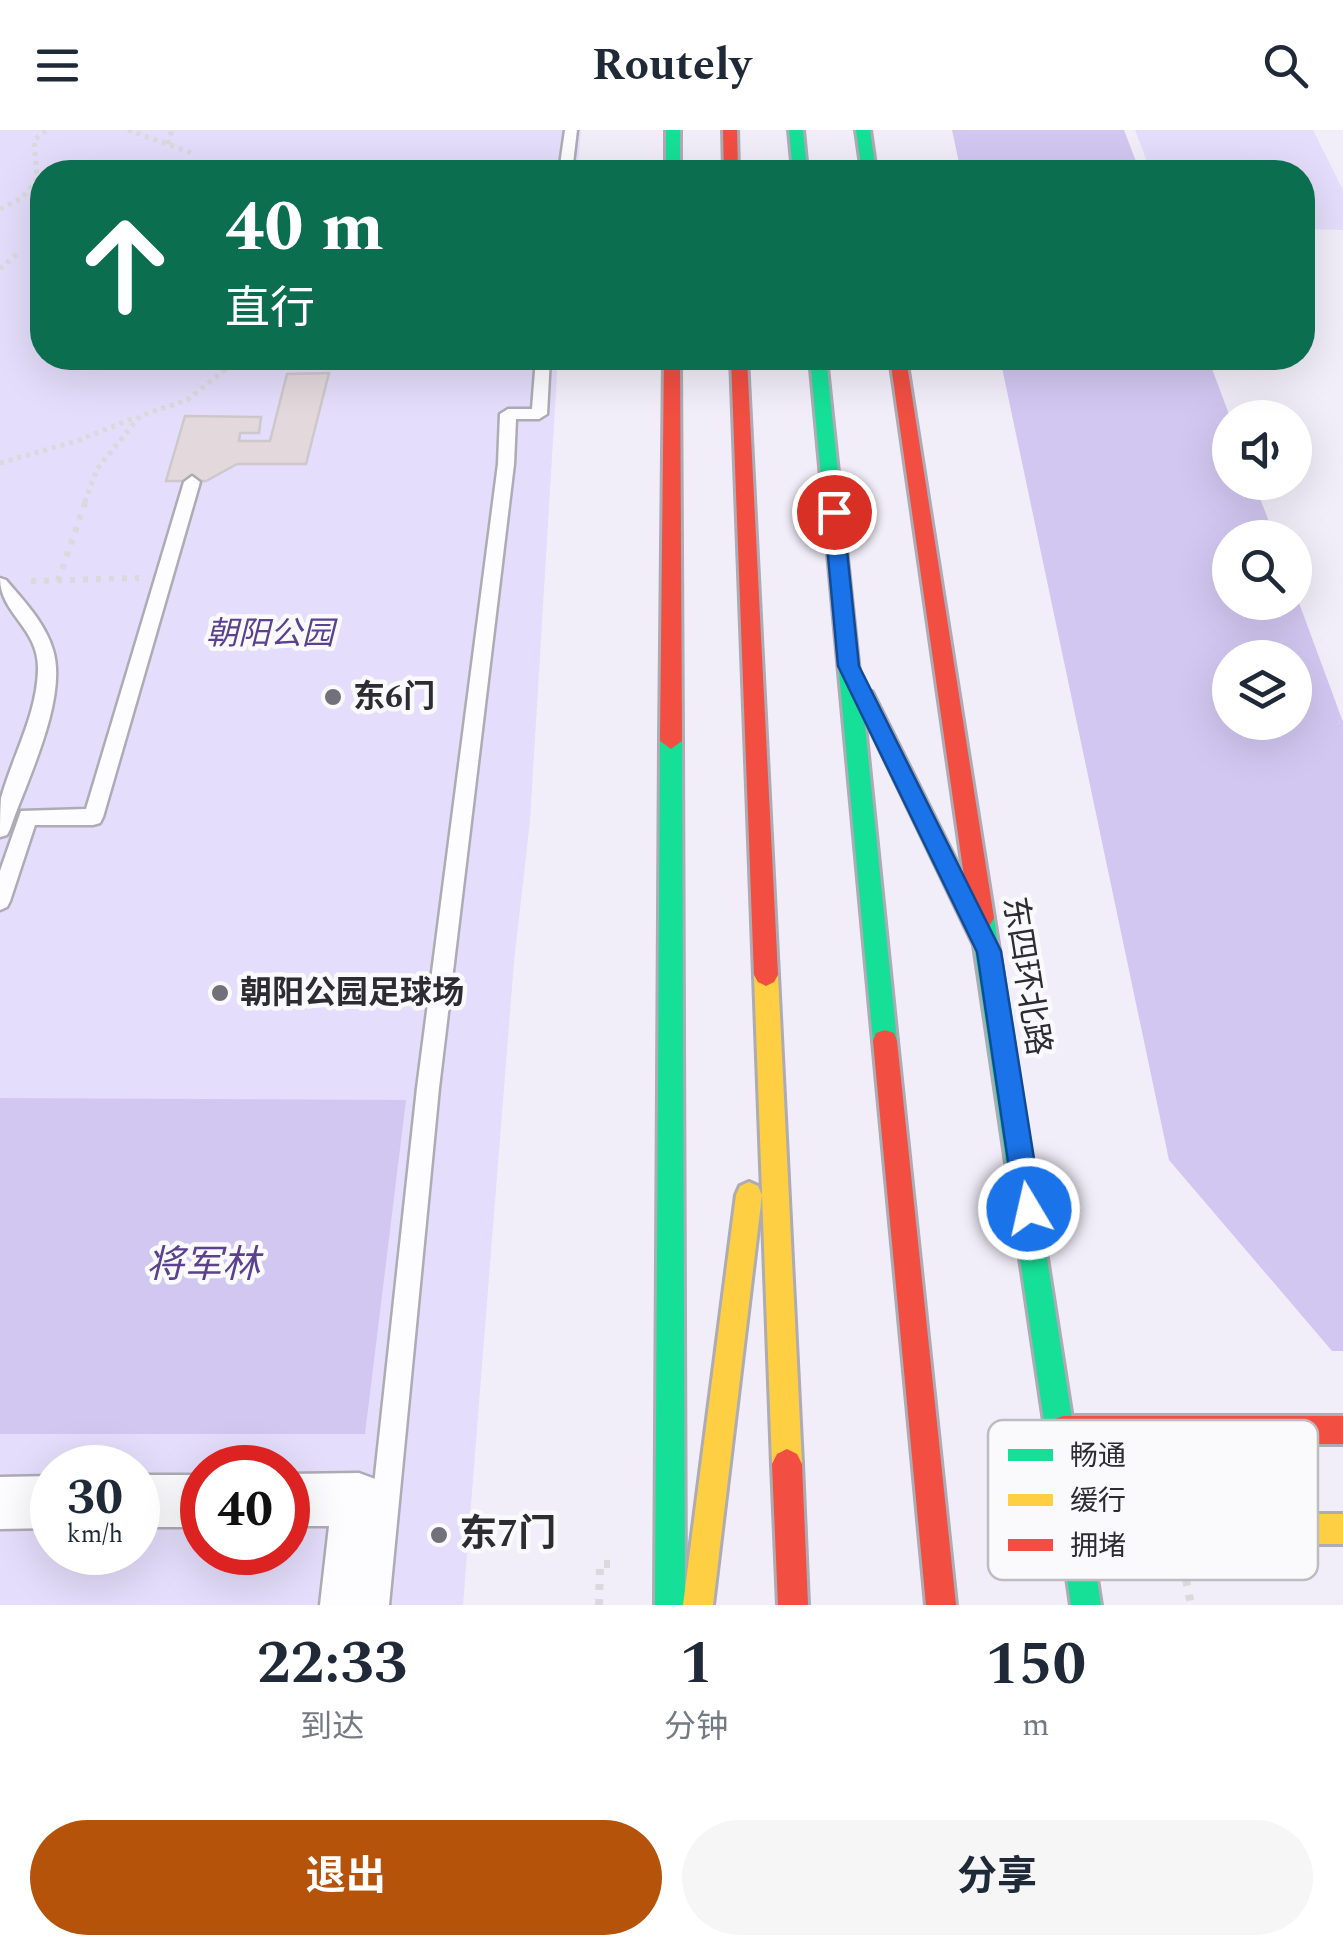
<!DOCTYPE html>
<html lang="zh">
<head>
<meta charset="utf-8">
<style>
	body { margin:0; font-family:Spectral,"Noto Sans SC",serif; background:#f6f6f7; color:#1f2937; height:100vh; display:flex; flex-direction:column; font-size:38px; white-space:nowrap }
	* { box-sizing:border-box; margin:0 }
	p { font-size:32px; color:#747a83 }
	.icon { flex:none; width:55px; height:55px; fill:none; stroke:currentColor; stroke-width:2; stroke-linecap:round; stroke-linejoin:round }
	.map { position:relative; height:1475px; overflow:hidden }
	.panel { display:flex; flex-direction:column; background:#fff; flex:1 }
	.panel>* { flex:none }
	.banner { position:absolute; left:30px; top:30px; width:1285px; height:210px; border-radius:40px; box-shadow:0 10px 40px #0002; background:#0b6e4f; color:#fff; overflow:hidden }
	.fabs { position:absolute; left:1212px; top:270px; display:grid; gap:20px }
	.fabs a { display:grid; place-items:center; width:100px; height:100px; border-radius:50%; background:#fff; box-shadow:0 10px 40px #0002; font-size:50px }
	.speed { position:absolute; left:30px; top:1315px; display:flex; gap:20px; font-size:50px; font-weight:700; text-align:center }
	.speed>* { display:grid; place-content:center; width:130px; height:130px; border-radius:50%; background:#fff; box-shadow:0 10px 40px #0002; line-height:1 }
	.speed small { font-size:25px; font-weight:400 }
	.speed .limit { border:15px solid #d22; background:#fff; color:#111 }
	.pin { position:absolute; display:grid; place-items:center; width:85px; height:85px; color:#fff; margin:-42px; border:5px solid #fff; border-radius:50%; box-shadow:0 2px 10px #0007 }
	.me { position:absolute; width:110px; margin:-55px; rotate:351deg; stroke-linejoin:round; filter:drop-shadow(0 0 8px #0008) }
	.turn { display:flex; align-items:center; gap:35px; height:210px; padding:0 30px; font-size:45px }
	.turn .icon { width:130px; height:130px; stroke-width:2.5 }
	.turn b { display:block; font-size:70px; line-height:85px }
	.eta { display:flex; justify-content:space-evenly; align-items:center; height:170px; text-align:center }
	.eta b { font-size:60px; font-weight:700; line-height:70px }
	.action { display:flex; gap:20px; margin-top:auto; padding:20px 30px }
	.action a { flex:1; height:115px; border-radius:60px; background:#b45309; color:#fff; font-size:40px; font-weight:700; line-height:115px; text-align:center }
	.action a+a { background:#f6f6f7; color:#1f2937 }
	header { display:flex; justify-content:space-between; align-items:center; height:130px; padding:0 30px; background:#fff; font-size:45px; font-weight:700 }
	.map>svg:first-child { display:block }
	.green { fill:#e4ddfb; fill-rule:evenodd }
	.forest { fill:#d2c7f1; fill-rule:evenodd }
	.building { fill:#e3d9dd; stroke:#cdc8cc; stroke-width:2.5 }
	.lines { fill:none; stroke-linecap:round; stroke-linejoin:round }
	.lane-casing { stroke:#adabb3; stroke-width:5 }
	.street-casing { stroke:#adabb3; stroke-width:5 }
	.fast-casing { stroke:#adabb3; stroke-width:6 }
	.slow-casing { stroke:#adabb3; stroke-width:6 }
	.jam-casing { stroke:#adabb3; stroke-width:6 }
	.path-far2 { stroke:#dad9dc; stroke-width:5; stroke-dasharray:4 5; stroke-linecap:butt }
	.path-far1 { stroke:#dad9dc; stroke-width:6; stroke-dasharray:5 8; stroke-linecap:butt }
	.path { stroke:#dad9dc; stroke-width:8; stroke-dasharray:6 9; stroke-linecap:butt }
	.lane { fill:#fdfcfe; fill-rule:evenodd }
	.street { fill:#fdfcfe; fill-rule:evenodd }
	.fast { fill:#16e098; fill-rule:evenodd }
	.slow { fill:#ffcf43; fill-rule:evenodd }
	.jam { fill:#f24e42; fill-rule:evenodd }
	.route { fill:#1a73e8; stroke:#114b97; stroke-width:2.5 }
	.poi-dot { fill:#727078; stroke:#fafafd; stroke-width:4 }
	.labels { text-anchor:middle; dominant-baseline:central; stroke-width:9; stroke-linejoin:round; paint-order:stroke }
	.park-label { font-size:32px; font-style:italic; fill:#5b418f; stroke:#fafafd }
	.poi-label { font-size:32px; font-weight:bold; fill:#2e2c33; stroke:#fafafd; text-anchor:start }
	.street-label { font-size:32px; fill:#2e2c33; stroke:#fafafd }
	.near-park-label { font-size:38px; font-style:italic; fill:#5b418f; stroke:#fafafd }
	.near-poi-label { font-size:38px; font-weight:bold; fill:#2e2c33; stroke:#fafafd; text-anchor:start }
	.key { fill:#fafafd; stroke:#bdbcc0; stroke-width:2.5 }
	.key-label { font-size:28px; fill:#2e2c33 }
</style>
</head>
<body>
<header><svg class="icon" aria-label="menu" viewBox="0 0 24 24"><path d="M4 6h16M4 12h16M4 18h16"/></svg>Routely<svg class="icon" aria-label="search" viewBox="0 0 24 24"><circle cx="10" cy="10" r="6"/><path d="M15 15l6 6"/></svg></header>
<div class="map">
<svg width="1343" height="1475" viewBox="0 0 1343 1475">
	<rect width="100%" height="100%" fill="#f1eef9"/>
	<g class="green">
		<path d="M 0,0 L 581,0 L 577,42 L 42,42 L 42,228 L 558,228 L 530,691 L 514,832 L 463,1475 L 0,1475 ZM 52,1338 L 138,1338 L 138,1422 L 52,1422 ZM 202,1338 L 288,1338 L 288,1422 L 202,1422 Z"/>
		<polygon points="1135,0 1313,0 1343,60 1343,100 1303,99 1302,42 1151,42"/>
	</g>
	<g class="forest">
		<polygon points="952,0 1124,0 1140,42 961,42"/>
		<path d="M 1000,228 L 1208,228 L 1230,287 L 1230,352 L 1254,353 L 1275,407 L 1230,408 L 1230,472 L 1295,472 L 1295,462 L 1343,592 L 1343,1221 L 1332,1221 L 1169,1030 ZM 1230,528 L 1295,528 L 1295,592 L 1230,592 Z"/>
		<polygon points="0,968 406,970 365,1304 0,1304"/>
	</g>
	<polygon class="building" points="329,243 306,334 237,334 206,351 166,351 185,286 261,287 259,303 240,303 239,311 270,311 287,244"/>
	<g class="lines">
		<g class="lane-casing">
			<g id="lane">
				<polygon points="565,0 577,0 572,42 559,42"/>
				<polygon points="536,228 550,228 547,284 539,289 516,289 514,334 439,958 389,1475 361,1475 417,958 498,334 500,284 508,279 532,279"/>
				<polygon points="192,346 200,352 103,687 100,693 93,695 35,695 10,771 7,777 0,780 0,741 21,681 86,679 184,352"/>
				<path d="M 0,448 L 6,450 C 24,471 45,493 53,520 C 68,569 26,652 10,699 L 7,705 L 0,707 C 0,695 0,680 1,668 C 13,625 37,585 38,539 C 39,498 0,484 0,448 Z"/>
			</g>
		</g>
		<g class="street-casing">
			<g id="street">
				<polygon points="359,1343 378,1350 385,1369 374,1475 320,1475 329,1396 288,1396 288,1344"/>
				<rect x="138" y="1345" width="64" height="52"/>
				<polygon points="52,1346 52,1398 0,1399 0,1347"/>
			</g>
		</g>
		<g class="fast-casing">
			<g id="fast">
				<rect x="666" y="0" width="14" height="42"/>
				<polygon points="789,0 803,0 807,42 793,42"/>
				<polygon points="856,0 870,0 876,42 862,42"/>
				<polygon points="810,228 826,228 861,561 872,562 980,779 990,781 994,788 1101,1475 1071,1475 974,815 864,586 897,911 894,919 885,922 876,919 873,911"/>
				<polygon points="671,603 682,611 685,1475 655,1475 660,611"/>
			</g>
		</g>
		<g class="slow-casing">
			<g id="slow">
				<polygon points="766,834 774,838 778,845 802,1334 797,1344 787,1349 777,1344 772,1334 754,845 758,838"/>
				<polygon points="749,1052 758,1056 762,1065 713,1475 683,1475 736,1065 740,1056"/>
				<polygon points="1076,1384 1343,1384 1343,1414 1076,1414 1065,1410 1061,1399 1065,1388"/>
			</g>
		</g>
		<g class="jam-casing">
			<g id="jam">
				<polygon points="723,0 737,0 738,42 724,42"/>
				<polygon points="664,228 680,228 682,611 671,619 660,611"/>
				<polygon points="731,228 747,228 778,845 774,852 766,856 758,852 754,845"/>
				<polygon points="890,228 906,228 994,788 990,795 982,798 974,795 970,788"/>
				<polygon points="885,900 894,903 897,911 956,1475 926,1475 873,911 876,903"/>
				<polygon points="1063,1286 1343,1286 1343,1314 1063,1314 1053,1310 1049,1300 1053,1290"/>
				<polygon points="787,1319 797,1324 802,1334 808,1475 778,1475 772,1334 777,1324"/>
			</g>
		</g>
		<g class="path-far2">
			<polyline points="128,0 192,23"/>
			<polyline points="168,14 172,0"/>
			<polyline points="0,79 22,68 37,49 34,10 47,0"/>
			<polyline points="0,139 20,121"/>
			<polyline points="0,333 77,311 136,287"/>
			<polyline points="85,372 97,339 140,286 187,270 225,240 232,228"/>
		</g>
		<g class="path-far1">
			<polyline points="31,451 139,448"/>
			<polyline points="58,451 86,370"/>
		</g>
		<g class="path">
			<polyline points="1186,1450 1191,1475"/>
			<polyline points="599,1475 600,1434 618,1434"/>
		</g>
		<use href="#lane" class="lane"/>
		<use href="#street" class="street"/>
		<use href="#fast" class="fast"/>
		<use href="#slow" class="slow"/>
		<use href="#jam" class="jam"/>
	</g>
	<polygon class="route" points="834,375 843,382 859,536 1001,821 1042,1079 1038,1089 1029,1092 1019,1089 1015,1079 977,822 838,536 824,382"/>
	<g class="poi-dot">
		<circle cx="333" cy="567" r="10"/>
		<circle cx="220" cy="863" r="10"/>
		<circle cx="439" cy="1405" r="10"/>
	</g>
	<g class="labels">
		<g class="park-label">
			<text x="270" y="504">朝阳公园</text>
		</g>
		<g class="poi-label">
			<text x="353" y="567">东6门</text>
			<text x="240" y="863">朝阳公园足球场</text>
		</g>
		<g class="street-label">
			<text transform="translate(1026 846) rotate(81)">东四环北路</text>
		</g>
		<g class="near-park-label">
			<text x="203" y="1136">将军林</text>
		</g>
		<g class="near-poi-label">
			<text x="459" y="1405">东7门</text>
		</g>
	</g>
	<rect x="988" y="1290" width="330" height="160" rx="15" class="key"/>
	<rect x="1008" y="1319" width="45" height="12" fill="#16e098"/>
	<rect x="1008" y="1364" width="45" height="12" fill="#ffcf43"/>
	<rect x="1008" y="1409" width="45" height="12" fill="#f24e42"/>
	<g class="key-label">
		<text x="1070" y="1335">畅通</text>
		<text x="1070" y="1380">缓行</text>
		<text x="1070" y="1425">拥堵</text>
	</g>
</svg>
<div class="fabs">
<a><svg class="icon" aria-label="sound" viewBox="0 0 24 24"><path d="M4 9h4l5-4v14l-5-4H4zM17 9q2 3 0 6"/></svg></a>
<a><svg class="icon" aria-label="search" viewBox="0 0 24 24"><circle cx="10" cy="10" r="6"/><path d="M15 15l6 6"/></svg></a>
<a><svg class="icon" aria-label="layers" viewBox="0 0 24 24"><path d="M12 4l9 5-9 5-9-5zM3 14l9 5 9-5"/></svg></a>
</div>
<div class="speed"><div>30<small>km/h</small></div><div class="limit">40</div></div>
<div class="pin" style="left:834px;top:382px;background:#d93025"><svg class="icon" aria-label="arrive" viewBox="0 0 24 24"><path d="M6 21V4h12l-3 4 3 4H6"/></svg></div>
<svg class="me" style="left:1029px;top:1079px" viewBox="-20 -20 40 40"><circle r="17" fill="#1a73e8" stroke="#fff" stroke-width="3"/><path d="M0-11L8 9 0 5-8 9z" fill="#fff"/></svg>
<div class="banner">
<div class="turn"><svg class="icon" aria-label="ahead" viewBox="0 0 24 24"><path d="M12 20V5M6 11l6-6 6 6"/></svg><div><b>40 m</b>直行</div></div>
</div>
</div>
<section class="panel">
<div class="eta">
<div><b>22:33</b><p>到达</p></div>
<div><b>1</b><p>分钟</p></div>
<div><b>150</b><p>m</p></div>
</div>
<div class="action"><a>退出</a><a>分享</a></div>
</section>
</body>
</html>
